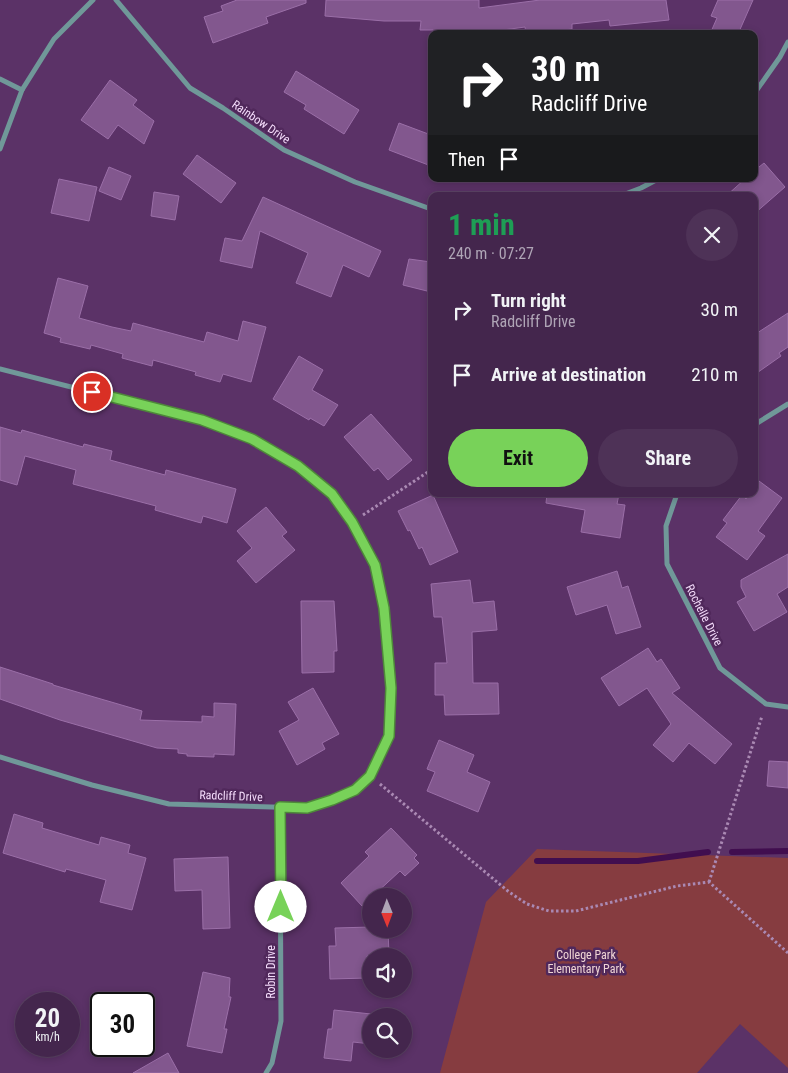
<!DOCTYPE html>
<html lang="en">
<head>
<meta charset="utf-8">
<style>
	body { margin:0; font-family:"Roboto Condensed",sans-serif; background:#4e3257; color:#f1f3f6; height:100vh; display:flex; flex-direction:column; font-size:19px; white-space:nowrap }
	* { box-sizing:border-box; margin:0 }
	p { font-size:16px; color:#afa5b6 }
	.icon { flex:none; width:28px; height:28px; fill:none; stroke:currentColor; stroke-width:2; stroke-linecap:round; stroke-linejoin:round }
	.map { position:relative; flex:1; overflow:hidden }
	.sheet { position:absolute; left:428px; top:192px; width:330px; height:305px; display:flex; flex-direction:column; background:#44264d; border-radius:10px; box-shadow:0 2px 8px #0003,0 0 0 1px #5c4365 }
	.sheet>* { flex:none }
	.hud { position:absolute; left:428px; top:30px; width:330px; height:152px; border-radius:10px; box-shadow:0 2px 8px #0003,0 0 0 1px #5c4365; background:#202124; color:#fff; overflow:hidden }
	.needle { width:32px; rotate:179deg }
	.fabs { position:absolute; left:362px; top:888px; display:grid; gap:10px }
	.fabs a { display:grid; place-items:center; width:50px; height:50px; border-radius:50%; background:#44264d; box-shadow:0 2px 8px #0003,0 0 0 1px #5c4365; font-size:25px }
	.speed { position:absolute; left:15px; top:992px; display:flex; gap:10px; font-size:25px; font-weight:700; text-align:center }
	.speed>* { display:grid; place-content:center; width:65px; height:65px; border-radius:50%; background:#44264d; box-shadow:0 2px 8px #0003,0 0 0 1px #5c4365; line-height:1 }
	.speed small { font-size:12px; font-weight:400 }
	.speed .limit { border:2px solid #111; border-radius:8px; background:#fff; color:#111 }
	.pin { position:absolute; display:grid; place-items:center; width:42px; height:42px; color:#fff; margin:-21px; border:2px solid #fff; border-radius:50%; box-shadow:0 1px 5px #0007 }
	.me { position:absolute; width:55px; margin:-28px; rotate:0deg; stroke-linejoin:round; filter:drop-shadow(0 0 4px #0008) }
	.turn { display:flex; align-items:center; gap:18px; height:105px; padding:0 20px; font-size:22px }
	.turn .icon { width:65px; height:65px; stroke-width:2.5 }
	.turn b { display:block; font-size:35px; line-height:42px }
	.then { display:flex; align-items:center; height:48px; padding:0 20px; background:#0003; gap:10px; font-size:19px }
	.round { display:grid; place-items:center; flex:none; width:52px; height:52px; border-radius:26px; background:#4e3257 }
	.headline { display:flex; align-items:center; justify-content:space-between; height:85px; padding:0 20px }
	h1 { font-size:30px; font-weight:700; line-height:38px; color:#1e9e55 }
	.action { display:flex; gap:10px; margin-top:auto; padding:10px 20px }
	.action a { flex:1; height:58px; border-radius:30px; background:#78d259; color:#111; font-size:20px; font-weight:700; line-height:58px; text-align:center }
	.action a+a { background:#4e3257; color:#f1f3f6 }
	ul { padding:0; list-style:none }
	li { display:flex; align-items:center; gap:15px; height:65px; padding:0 20px }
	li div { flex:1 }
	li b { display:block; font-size:19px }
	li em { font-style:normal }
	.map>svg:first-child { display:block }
	.green { fill:#863c40 }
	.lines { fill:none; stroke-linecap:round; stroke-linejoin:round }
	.stream { stroke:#410e4f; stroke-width:6 }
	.building { fill:#82578e; stroke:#9b6fa8 }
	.path { stroke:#aa89b3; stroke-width:3; stroke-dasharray:2.5 2.5; stroke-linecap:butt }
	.minor { stroke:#709899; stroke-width:5 }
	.route-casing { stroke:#4e883a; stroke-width:12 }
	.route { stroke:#78d259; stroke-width:9 }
	.labels { text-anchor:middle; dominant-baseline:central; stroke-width:5; stroke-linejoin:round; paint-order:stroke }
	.street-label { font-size:12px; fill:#f4dcfb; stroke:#50285b }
	.park-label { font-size:12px; fill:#efd5d5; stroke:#50285b }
</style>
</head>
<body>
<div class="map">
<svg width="788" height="1073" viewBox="0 0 788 1073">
	<rect width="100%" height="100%" fill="#5b3267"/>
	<polygon class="green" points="537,849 788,858 788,1068 740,1024 697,1073 440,1073 486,902"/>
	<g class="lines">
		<g class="stream">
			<polyline points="732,852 788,851"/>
			<polyline points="537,861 638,861 708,852"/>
		</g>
	</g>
	<g class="building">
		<polygon points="237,0 306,0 306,3 266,17 268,23 213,43 204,17 223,11 221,6"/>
		<polygon points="326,0 479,0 479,8 540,0 666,0 669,20 610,26 609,20 572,24 572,29 533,34 526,34 525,27 503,30 472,30 472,34 433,34 433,30 420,30 421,21 384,21 325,16"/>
		<polygon points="718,0 753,0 738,34 710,34 717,18 711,16"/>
		<polygon points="296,71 359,110 344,134 304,109 306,105 284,92"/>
		<polygon points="110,80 137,100 133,105 154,121 144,144 118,125 108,139 81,120"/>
		<polygon points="399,123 431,135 431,166 389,150"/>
		<polygon points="197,155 236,183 221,203 183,174"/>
		<polygon points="764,163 785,187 754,214 754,196 726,196 745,179 754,179 754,171"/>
		<polygon points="109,167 131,176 121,200 99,191"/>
		<polygon points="59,179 97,187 89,221 51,213"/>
		<polygon points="154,192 179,196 175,220 151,216"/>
		<polygon points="263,197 381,251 369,277 343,265 331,297 296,283 308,253 260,231 252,268 220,261 225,238 242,241"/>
		<polygon points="409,259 431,262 431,292 403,285"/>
		<polygon points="58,278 88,286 79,318 112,327 131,331 133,323 204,342 207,332 238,341 243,321 266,327 251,382 223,374 220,382 195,375 196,372 153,360 152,366 122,358 123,354 91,345 90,349 60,342 61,338 44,333"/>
		<polygon points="788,313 788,347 779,353 781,356 754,375 754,335"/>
		<polygon points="299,356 323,370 312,390 338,405 324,426 310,418 309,420 273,399"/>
		<polygon points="371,414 412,460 388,480 378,468 374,471 344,437"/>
		<polygon points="0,427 21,433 22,430 83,447 84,444 112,451 110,460 165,475 166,470 236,489 227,523 203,516 201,523 155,510 156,506 73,484 76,470 25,456 17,485 0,480"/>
		<polygon points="759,481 782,498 758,531 765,536 747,560 716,537 727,523 723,520 742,495 746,499 750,494 754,494 754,489"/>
		<polygon points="547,494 619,494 617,504 625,505 620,538 581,532 585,510 546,503"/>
		<polygon points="433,495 458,552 430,565 422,547 419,549 410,530 408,531 398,511"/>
		<polygon points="266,507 287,532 282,536 295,550 256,583 237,561 252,548 237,531"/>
		<polygon points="788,554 788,587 777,594 787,612 754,631 737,602 746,597 741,587 741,580"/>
		<polygon points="617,571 622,588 628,586 641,627 616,634 607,605 576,615 567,587"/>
		<polygon points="470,580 473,603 494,601 497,630 472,632 473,683 498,683 499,714 445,715 444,695 435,695 435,663 447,663 442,617 434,617 431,584"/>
		<polygon points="301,601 334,601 337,651 334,651 334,672 302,673"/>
		<polygon points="648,648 657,662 661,659 680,688 672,693 732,744 715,764 689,743 673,762 653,745 671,724 647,688 619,706 601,678"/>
		<polygon points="0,667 53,684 53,685 142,711 140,720 202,722 202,716 214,717 214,703 236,704 234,755 214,754 214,757 187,756 187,754 178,753 178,749 157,748 60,720 0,699"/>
		<polygon points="313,688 339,734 322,743 325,749 297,765 279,731 299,720 288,702"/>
		<polygon points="439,740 474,755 467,772 490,782 478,812 427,791 435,772 427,769"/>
		<polygon points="769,761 788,762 788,788 767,786"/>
		<polygon points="14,814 43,823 42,828 99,845 101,837 130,845 128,853 146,858 132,910 100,902 106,880 66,869 65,872 3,853"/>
		<polygon points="391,828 417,855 414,858 419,863 405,876 400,871 362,906 341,883 369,856 365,852"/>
		<polygon points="228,857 230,928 203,929 202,890 175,891 174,859"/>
		<polygon points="371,927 371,929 388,929 389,955 367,956 368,978 330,979 329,946 336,946 335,928"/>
		<polygon points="203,972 230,978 229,997 231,997 224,1029 227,1029 222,1053 187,1046"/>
		<polygon points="334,1010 371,1014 371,1044 353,1042 351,1061 324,1058 328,1029 332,1029"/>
		<polygon points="168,1053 179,1073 133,1073"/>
	</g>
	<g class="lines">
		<g class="path">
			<polyline points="363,515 431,470"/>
			<polyline points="380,784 509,892 527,904 549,911 576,911 677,886 709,882 788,953"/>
			<polyline points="709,882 762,716"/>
		</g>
		<g class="minor">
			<polyline points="116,0 190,88 223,108 284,150 355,182 431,209"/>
			<polyline points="0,79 22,90"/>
			<polyline points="754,94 780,57 788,42"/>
			<polyline points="0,149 22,90 54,39 93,0"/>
			<polyline points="620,196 641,188 658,179"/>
			<polyline points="0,369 201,420 252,439 298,466 331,494 352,522 375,565 384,608 391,688 389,736 370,776 355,790 332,800 307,808 169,804 92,785 0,757"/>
			<polyline points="754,425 788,404"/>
			<polyline points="677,494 666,526 667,564 720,668 766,704 788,707"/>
			<polyline points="266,1073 272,1063 281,1021 280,807"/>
		</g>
	</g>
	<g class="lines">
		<g class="route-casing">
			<polyline id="route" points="92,392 202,420 252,439 298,466 332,494 352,522 375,565 384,608 391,688 389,736 370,776 355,790 332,800 307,808 280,807 281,907"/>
		</g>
		<use href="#route" class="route"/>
	</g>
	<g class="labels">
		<g class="street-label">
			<text transform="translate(261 122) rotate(34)">Rainbow Drive</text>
			<text transform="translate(704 615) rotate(63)">Rochelle Drive</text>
			<text transform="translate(231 796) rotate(2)">Radcliff Drive</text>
			<text transform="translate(271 972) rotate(-90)">Robin Drive</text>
		</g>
		<g class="park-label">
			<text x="586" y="955">College Park<tspan x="586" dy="14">Elementary Park</tspan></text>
		</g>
	</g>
</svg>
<div class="fabs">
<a><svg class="needle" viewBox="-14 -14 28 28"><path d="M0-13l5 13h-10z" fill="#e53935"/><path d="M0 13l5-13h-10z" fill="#afa5b6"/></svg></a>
<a><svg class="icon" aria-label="sound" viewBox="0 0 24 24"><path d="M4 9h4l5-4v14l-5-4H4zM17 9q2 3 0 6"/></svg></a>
<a><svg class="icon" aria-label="search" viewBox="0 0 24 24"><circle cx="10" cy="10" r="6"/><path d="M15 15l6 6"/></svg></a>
</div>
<div class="speed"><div>20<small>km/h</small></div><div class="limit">30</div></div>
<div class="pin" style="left:92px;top:392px;background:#d93025"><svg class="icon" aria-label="arrive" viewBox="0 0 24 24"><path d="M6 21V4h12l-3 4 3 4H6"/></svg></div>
<svg class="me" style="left:281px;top:907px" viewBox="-20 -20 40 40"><circle r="19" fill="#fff"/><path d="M0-13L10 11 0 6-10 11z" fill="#78d259"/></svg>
<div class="hud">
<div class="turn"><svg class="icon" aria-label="right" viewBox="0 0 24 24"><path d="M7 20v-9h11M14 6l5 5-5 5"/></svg><div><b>30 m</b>Radcliff Drive</div></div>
<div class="then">Then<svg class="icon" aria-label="arrive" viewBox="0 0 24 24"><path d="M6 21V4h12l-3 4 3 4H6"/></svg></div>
</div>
<section class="sheet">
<div class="headline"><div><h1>1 min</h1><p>240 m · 07:27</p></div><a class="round"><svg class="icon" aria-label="close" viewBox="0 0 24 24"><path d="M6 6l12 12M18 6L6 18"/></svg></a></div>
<ul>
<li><svg class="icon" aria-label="right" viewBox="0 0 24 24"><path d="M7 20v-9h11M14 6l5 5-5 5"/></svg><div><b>Turn right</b><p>Radcliff Drive</p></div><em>30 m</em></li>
<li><svg class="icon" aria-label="arrive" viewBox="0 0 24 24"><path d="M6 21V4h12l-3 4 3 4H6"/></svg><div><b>Arrive at destination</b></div><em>210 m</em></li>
</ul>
<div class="action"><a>Exit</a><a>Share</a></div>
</section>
</div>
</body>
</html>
